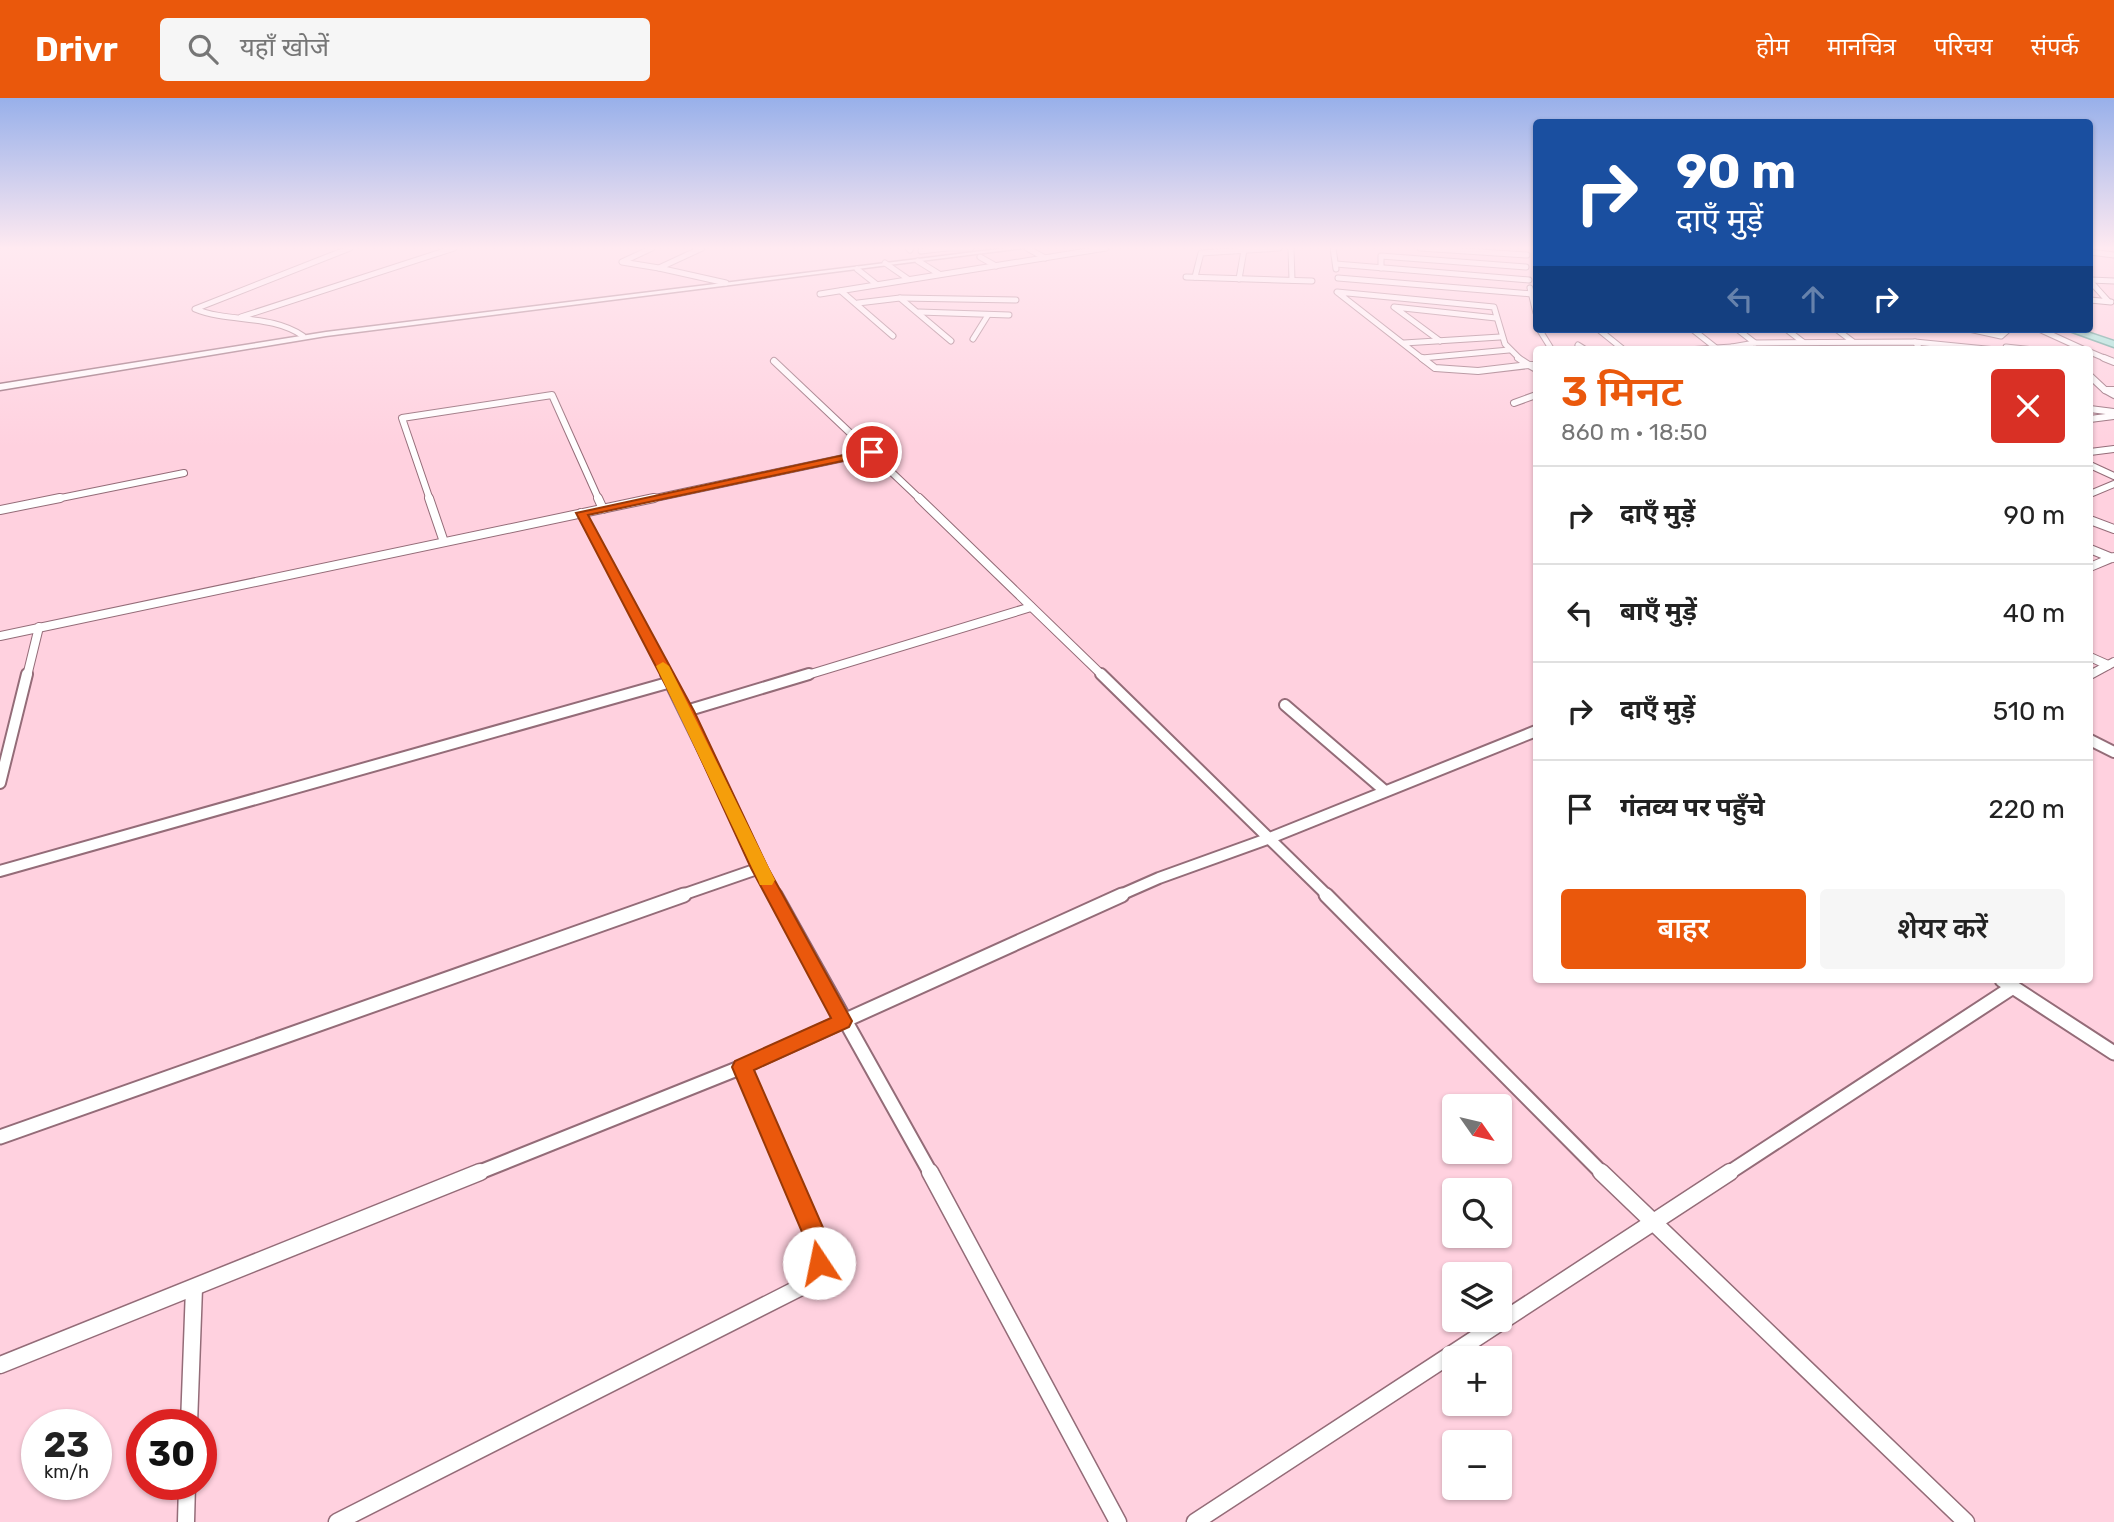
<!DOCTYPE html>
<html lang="hi">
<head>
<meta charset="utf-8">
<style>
	body { margin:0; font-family:Rubik,"Noto Sans Devanagari",sans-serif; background:#f6f6f6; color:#222; height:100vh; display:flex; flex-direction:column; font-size:26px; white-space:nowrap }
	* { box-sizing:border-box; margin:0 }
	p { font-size:23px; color:#767676 }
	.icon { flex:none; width:38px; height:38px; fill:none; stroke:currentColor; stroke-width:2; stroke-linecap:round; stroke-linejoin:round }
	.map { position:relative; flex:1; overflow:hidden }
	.panel { position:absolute; left:1533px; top:248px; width:560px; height:637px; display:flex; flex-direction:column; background:#fff; border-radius:7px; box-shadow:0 2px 5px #0004 }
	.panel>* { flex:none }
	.hud { position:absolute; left:1533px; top:21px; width:560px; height:214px; border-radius:7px; box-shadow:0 2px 5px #0004; background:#1a4fa0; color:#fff; overflow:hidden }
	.needle { width:46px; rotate:124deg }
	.buttons { position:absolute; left:1442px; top:996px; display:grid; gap:14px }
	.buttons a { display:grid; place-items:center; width:70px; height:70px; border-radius:7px; background:#fff; box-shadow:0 2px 5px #0004; font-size:35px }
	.speed { position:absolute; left:21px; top:1311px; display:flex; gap:14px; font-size:35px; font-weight:700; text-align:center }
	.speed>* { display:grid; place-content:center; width:91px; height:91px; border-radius:50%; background:#fff; box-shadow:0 2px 5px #0004; line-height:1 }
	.speed small { font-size:18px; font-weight:400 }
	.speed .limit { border:10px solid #d22; background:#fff; color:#111 }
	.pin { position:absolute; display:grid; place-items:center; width:60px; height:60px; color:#fff; margin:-30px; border:4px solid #fff; border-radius:50%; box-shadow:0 2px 7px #0007 }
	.me { position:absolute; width:77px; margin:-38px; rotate:349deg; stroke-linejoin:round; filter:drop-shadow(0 0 5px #0008) }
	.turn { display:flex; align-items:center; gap:24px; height:147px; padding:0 28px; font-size:32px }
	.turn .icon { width:91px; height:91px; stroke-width:2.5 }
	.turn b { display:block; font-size:49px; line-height:60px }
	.lanes { display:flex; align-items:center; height:66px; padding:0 28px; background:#0003; justify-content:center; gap:35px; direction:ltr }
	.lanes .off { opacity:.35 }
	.round { display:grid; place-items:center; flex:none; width:74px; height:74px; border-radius:7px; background:#f6f6f6 }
	.overview { display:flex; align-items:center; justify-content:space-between; height:119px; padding:0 28px }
	h1 { font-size:42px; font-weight:600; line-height:52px; color:#ea580c }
	.cta { display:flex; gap:14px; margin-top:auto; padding:14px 28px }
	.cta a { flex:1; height:80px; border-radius:7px; background:#ea580c; color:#fff; font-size:28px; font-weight:600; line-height:80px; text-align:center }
	.cta a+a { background:#f6f6f6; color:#222 }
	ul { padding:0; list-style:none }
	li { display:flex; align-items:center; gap:21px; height:98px; padding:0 28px; border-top:2px solid #e0e0e0 }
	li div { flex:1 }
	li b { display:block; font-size:26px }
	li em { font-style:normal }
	header { display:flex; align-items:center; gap:42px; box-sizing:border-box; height:98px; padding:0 35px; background:#ea580c; color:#fff }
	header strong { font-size:33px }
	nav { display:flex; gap:38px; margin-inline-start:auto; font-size:24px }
	.search { width:490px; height:63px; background:#f6f6f6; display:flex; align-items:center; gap:18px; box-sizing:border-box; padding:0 24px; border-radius:7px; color:#767676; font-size:26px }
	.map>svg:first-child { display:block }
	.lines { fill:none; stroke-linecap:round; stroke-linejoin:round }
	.street-far5-casing { stroke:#946c78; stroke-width:7 }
	.street-far4-casing { stroke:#946c78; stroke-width:8 }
	.street-far3-casing { stroke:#946c78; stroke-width:10 }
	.street-far2-casing { stroke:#946c78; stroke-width:14 }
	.street-far1-casing { stroke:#946c78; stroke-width:17 }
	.street-casing { stroke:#946c78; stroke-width:19 }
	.secondary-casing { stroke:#946c78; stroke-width:3 }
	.primary-casing { stroke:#469b8c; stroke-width:3 }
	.street-far5 { stroke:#fff; stroke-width:5 }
	.street-far4 { stroke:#fff; stroke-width:6 }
	.street-far3 { stroke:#fff; stroke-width:8 }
	.street-far2 { stroke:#fff; stroke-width:10 }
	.street-far1 { stroke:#fff; stroke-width:13 }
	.street { stroke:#fff; stroke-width:16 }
	.secondary { fill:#fff; fill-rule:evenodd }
	.primary { fill:#92e6d7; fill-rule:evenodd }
	.route { fill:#ea580c; stroke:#983908; stroke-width:2 }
	.slow { fill:#f59e0b }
</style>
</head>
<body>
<header>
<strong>Drivr</strong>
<div class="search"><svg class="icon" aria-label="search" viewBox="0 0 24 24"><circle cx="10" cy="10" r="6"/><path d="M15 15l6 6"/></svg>यहाँ खोजें</div>
<nav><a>होम</a><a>मानचित्र</a><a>परिचय</a><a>संपर्क</a></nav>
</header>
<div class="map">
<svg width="2114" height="1424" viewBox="0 0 2114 1424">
	<rect width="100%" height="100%" fill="#ffd1df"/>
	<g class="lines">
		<g class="street-far5-casing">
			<g id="street-far5">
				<polyline points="652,150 622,164 659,170"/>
				<polyline points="702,150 659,170 726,185"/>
				<polyline points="908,150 910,152"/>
				<polyline points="945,150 971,150"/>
				<polyline points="1027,150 1045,160"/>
				<polyline points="1291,150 1292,182"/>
				<polyline points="1333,150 1336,171"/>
				<polyline points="1420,150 1527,157"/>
				<polyline points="921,153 946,150"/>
				<polyline points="2090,154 2114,157"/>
				<polyline points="980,159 996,168"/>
				<polyline points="918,163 939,176"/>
				<polyline points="885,165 908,181"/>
				<polyline points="1336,166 1529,182"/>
				<polyline points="1381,170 1381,158 1526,169"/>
				<polyline points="857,171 876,186"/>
				<polyline points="1186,179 1312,183"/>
				<polyline points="1195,179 1201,155 1279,150"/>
				<polyline points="1338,180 1532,196"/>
				<polyline points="1239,181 1244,152"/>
				<polyline points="2090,182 2114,183"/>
				<polyline points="2090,183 2108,203"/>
				<polyline points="1530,190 1536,215"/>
				<polyline points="841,193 893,238"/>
				<polyline points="820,196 1106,150"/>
				<polyline points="900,200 1016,202"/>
				<polyline points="2090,202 2111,204"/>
				<polyline points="858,205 900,200 951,243"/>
				<polyline points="919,214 1009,217"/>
				<polyline points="241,219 454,150"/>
				<polyline points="1539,231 1552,252"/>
				<polyline points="1598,231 1624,252"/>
				<polyline points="1692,231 1716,250 1732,249 1738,252"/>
				<polyline points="1737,231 1755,245"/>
				<polyline points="1786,231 1803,244"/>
				<polyline points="1836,231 1852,243"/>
				<polyline points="1969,231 2001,238 2009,231"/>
				<polyline points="2039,231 2085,252"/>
				<path d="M 303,238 C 271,216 230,225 195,211 L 350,150"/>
				<polyline points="973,241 988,217"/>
				<polyline points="1440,243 1394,209 1496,220"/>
				<polyline points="1915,244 1996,252"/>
				<polyline points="1404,245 1500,239"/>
				<polyline points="1578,247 1586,252"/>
				<polyline points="1732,249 1755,245 1915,244 1921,252"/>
				<polyline points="2006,249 2035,252"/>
				<polyline points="1688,252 1716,250"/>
				<polyline points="2090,254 2109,262"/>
				<polyline points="1422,260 1509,252"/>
				<polyline points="1424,262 1337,194 1494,209 1505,246 1521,262"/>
			</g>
		</g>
		<g class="street-far4-casing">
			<g id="street-far4">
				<polyline points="1422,260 1435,270 1478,273 1529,267"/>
				<polyline points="1518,260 1529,267"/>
				<polyline points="2104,260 2114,264"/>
				<polyline points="774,263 921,402"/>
				<polyline points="1529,267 1536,271"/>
				<polyline points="1529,267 1536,267"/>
				<polyline points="2090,278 2105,292"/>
				<polyline points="2114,292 2105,292 2114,297"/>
				<polyline points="1514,305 1536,297"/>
				<polyline points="2090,311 2114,314"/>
				<polyline points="2090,321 2114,318"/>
				<polyline points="2090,354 2114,351"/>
				<polyline points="2090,367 2114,378"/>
				<polyline points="2090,396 2114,386"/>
				<polyline points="51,402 184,375"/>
				<polyline points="430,402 402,320 552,297 599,402"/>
				<polyline points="646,402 872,354"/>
			</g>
		</g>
		<g class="street-far3-casing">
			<g id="street-far3">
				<polyline points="429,400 444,444"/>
				<polyline points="598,400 603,411"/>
				<polyline points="919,400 1103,578"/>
				<polyline points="0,412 60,400"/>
				<polyline points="581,415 667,578"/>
				<polyline points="2090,422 2114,431"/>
				<polyline points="2090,451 2112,460"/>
				<polyline points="2090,469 2114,459"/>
				<polyline points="0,538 654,400"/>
				<polyline points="2090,559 2108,567"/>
				<polyline points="2090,577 2114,564"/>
				<polyline points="27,578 39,529"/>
				<polyline points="804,578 1031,509"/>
			</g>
		</g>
		<g class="street-far2-casing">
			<g id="street-far2">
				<polyline points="666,576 775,798"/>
				<polyline points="1101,576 1328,798"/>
				<polyline points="1285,607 1385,693"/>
				<polyline points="686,613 809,576"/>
				<polyline points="2090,642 2114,654"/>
				<polyline points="0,685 27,576"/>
				<polyline points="0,773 671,584"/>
				<polyline points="679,798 760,770"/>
				<polyline points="1118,798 1159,780 1270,740 1536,633"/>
			</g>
		</g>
		<g class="street-far1-casing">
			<g id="street-far1">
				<polyline points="775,797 931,1076"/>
				<polyline points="1326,797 1603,1076"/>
				<polyline points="2002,882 2114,955"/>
				<polyline points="742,969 788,1076"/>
				<polyline points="0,1039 684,797"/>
				<polyline points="475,1076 742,969 1122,797"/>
				<polyline points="1727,1076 2013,889"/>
			</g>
		</g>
		<g class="street-casing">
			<g id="street">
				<polyline points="930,1074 1118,1424"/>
				<polyline points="1601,1074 1966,1424"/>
				<polyline points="0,1267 480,1074"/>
				<polyline points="189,1326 194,1190"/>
				<polyline points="186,1424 187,1386"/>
				<polyline points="337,1424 805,1187 819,1165 816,1141 787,1074"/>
				<polyline points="1195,1424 1730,1074"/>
			</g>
		</g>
		<g class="secondary-casing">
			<polygon id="secondary" points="1007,150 1023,150 326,238 0,292 0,286 326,234"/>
		</g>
		<g class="primary-casing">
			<polygon id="primary" points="2064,231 2078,231 2114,243 2114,249"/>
		</g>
		<use href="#street-far5" class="street-far5"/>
		<use href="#street-far4" class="street-far4"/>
		<use href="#street-far3" class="street-far3"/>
		<use href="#street-far2" class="street-far2"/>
		<use href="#street-far1" class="street-far1"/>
		<use href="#street" class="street"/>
		<use href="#secondary" class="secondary"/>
		<use href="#primary" class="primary"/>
	</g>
	<linearGradient id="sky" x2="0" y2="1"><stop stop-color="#98b0ea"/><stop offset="0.43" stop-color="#ffeaf1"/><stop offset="1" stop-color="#ffeaf1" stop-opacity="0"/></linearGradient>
	<rect width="2114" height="349" fill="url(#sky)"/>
	<polygon class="route" points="872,351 877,354 875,356 588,417 694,613 768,770 852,923 849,929 754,972 828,1141 831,1165 827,1173 819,1176 811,1173 805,1141 732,969 735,963 831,920 751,770 679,613 576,415"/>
	<polygon class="slow" points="663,564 669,568 775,782 772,787 760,787 758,782 656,568"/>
</svg>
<div class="buttons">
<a><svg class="needle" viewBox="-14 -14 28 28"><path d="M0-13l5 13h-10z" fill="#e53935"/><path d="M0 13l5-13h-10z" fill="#767676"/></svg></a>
<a><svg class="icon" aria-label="search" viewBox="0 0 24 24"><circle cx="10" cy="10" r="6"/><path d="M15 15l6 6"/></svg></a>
<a><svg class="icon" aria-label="layers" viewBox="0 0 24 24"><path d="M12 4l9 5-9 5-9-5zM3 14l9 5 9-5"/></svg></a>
<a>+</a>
<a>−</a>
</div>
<div class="speed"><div>23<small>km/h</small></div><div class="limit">30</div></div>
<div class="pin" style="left:872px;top:354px;background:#d93025"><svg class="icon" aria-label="arrive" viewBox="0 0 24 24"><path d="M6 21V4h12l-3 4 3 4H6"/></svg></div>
<svg class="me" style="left:819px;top:1165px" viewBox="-20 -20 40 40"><circle r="19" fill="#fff"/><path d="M0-13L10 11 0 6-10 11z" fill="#ea580c"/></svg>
<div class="hud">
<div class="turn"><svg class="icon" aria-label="right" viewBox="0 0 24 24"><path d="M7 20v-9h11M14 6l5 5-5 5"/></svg><div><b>90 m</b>दाएँ मुड़ें</div></div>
<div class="lanes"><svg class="icon off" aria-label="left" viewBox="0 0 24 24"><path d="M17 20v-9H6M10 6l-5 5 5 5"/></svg><svg class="icon off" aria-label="ahead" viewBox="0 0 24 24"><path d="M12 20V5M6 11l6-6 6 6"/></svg><svg class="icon" aria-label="right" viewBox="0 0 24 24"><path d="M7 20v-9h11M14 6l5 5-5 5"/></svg></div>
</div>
<section class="panel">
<div class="overview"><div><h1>3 मिनट</h1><p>860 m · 18:50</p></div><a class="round" style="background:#d93025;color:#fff"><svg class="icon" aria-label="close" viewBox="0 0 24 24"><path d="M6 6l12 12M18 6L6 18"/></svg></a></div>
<ul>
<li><svg class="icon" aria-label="right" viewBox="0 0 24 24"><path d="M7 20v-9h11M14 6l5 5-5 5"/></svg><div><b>दाएँ मुड़ें</b></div><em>90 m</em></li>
<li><svg class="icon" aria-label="left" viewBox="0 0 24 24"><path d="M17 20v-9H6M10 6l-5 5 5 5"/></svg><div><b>बाएँ मुड़ें</b></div><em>40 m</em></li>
<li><svg class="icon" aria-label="right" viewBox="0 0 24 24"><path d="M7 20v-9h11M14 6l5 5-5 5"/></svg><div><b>दाएँ मुड़ें</b></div><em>510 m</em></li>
<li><svg class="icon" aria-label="arrive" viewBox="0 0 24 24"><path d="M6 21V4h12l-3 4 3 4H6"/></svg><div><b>गंतव्य पर पहुँचे</b></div><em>220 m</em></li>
</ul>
<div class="cta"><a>बाहर</a><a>शेयर करें</a></div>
</section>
</div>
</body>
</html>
